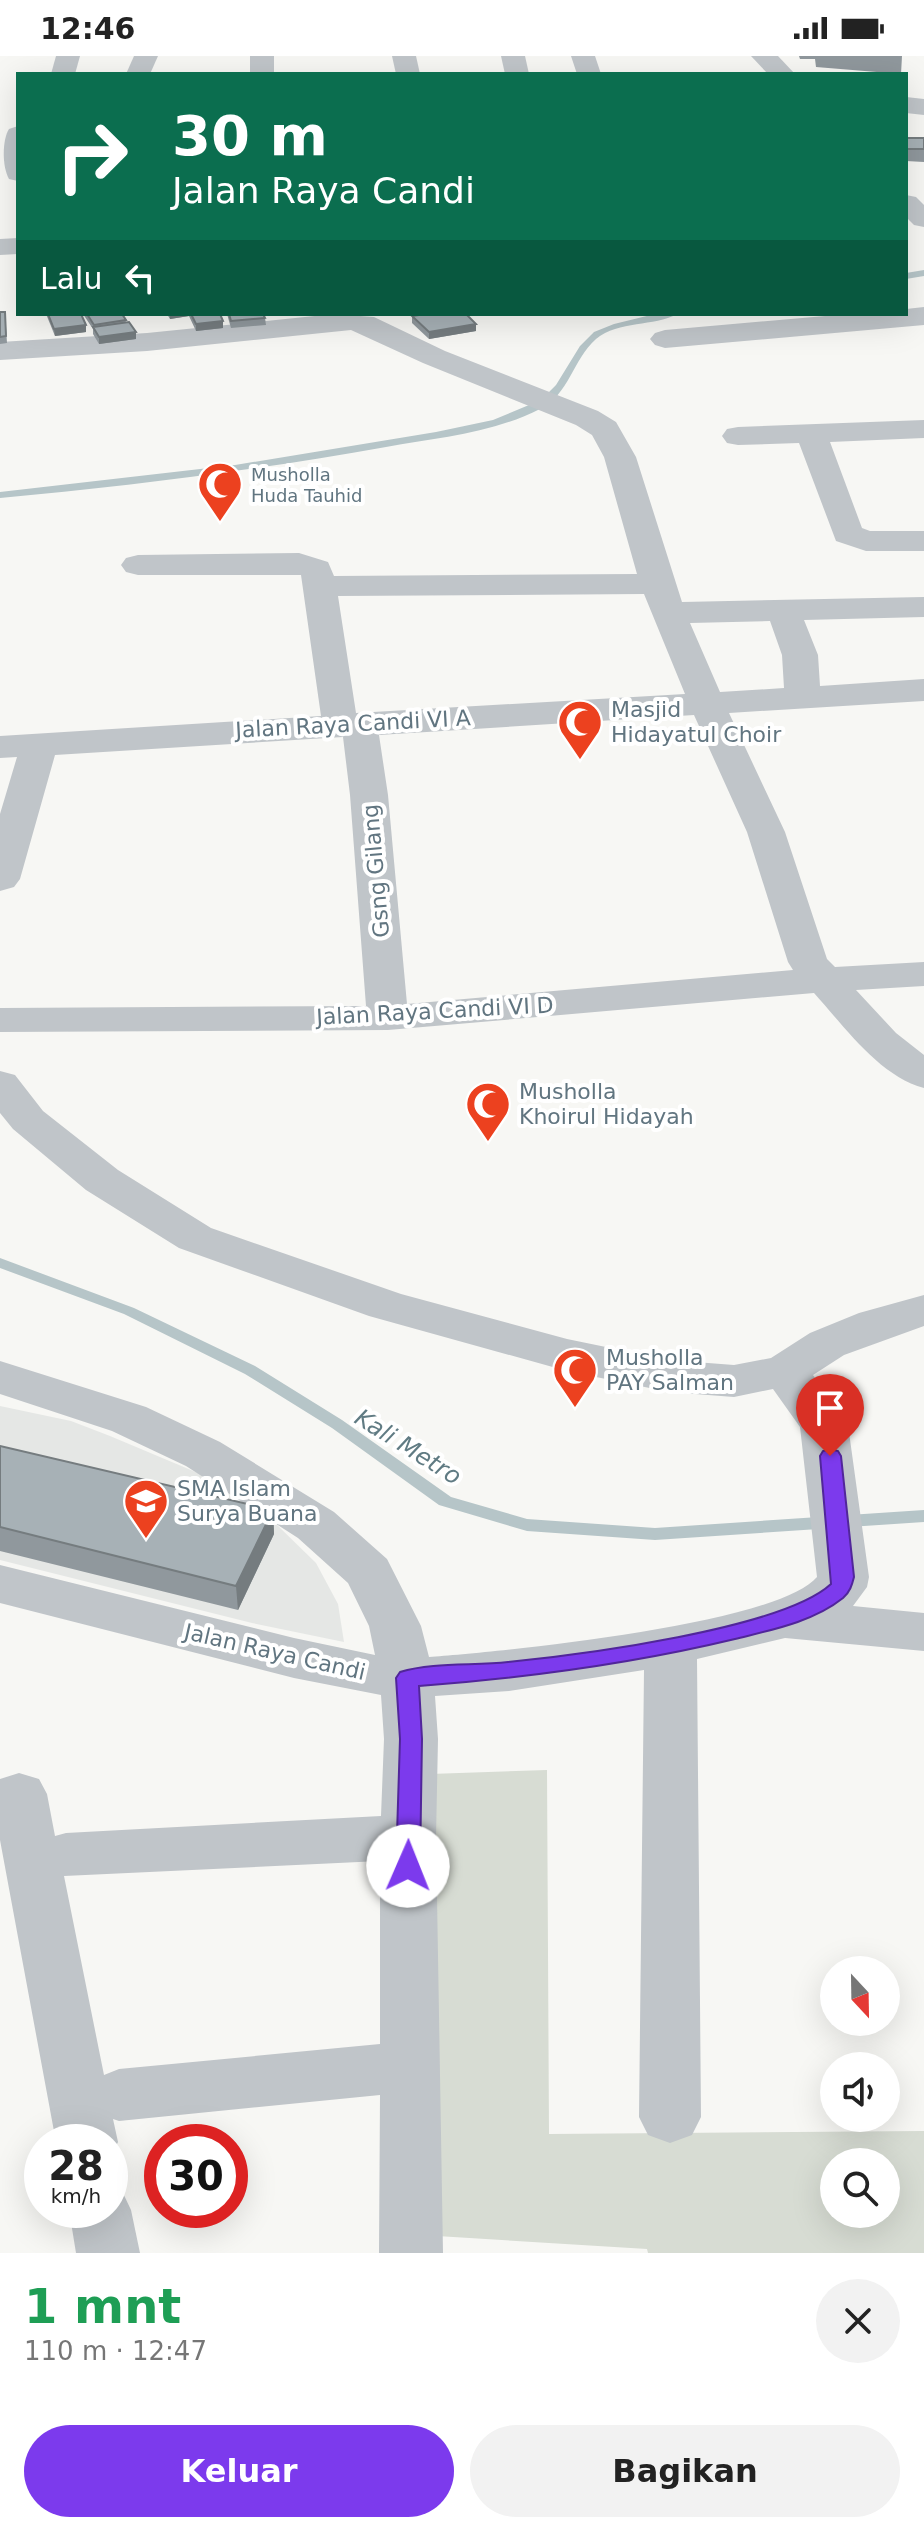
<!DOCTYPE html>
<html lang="id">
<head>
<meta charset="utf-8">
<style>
	body { margin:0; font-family:"DejaVu Sans",sans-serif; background:#f2f2f2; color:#222; height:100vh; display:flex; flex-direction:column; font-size:30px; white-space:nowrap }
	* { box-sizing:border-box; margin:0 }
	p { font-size:26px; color:#767676 }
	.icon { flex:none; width:44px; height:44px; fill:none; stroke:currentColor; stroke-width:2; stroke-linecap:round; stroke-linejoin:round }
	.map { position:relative; height:2197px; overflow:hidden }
	.panel { display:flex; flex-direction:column; background:#fff; flex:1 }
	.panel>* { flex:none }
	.top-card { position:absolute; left:16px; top:16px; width:892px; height:244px; border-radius:0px; box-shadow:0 8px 32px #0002; background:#0b6e4f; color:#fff; overflow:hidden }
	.needle { width:52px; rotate:158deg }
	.controls { position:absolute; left:820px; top:1900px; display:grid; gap:16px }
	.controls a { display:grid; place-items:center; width:80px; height:80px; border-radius:50%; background:#fff; box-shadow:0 8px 32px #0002; font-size:40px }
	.speed { position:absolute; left:24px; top:2068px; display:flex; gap:16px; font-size:40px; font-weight:700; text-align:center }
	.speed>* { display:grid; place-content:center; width:104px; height:104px; border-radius:50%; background:#fff; box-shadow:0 8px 32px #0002; line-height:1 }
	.speed small { font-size:20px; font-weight:400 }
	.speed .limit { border:12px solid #d22; background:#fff; color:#111 }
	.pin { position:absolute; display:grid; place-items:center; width:68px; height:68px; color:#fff; margin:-82px -34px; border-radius:50% 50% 50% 0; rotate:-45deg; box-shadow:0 0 8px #0007 }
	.pin .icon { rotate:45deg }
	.me { position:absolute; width:88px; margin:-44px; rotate:1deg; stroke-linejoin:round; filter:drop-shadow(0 0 6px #0008) }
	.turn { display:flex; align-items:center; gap:28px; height:168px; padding:0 24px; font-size:36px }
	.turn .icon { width:104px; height:104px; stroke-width:2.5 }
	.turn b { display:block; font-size:56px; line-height:68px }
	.then { display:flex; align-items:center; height:76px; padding:0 24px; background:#0003; gap:16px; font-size:30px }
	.round { display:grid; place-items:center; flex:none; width:84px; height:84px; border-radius:42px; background:#f2f2f2 }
	.summary { display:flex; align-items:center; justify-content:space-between; height:136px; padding:0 24px }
	h1 { font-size:48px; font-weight:600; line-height:60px; color:#1e9e55 }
	.cta { display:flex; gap:16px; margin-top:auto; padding:16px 24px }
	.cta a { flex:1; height:92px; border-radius:48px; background:#7c3aed; color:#fff; font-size:32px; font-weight:600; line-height:92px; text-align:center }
	.cta a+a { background:#f2f2f2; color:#222 }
	.status { display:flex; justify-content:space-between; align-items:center; height:56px; padding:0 40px; background:#fff; direction:ltr }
	.status svg { height:22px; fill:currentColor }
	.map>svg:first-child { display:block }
	.built { fill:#e5e7e5 }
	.green { fill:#d7dcd3; fill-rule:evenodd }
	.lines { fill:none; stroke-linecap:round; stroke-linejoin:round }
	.stream { fill:#b6c5c8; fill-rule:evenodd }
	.minor { fill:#c0c5c9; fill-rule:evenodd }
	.wall { fill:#90989d }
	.shaded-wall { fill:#757c7f }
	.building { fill:#a7b1b6; stroke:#757c7f; stroke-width:2 }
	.route { fill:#7c3aed; stroke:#51269a; stroke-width:2 }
	.labels { text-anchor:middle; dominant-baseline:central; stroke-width:8; stroke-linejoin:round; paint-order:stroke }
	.far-poi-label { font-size:18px; fill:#617580; stroke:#fff; text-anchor:start }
	.poi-label { font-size:22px; fill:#617580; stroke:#fff; text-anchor:start }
	.street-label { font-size:22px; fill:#617580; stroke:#fff }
	.water-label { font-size:24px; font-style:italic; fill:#607b83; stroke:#fff }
</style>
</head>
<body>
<div class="status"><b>12:46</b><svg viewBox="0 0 49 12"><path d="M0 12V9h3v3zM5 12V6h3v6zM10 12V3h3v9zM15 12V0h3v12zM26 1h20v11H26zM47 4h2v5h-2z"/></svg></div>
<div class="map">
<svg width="924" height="2197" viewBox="0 0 924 2197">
	<rect width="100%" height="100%" fill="#f7f7f4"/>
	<polygon class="built" points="0,1350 71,1365 110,1380 198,1417 272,1464 316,1507 338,1548 344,1586 252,1567 0,1504"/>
	<path class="green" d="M 547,1714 L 549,2078 L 924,2075 L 924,2197 L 648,2197 L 647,2193 L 437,2180 L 430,1718 ZM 834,2106 L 886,2106 L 886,2158 L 834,2158 Z"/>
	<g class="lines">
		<g class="stream">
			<polygon points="924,214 924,220 906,223 906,217"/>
			<path d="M 655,258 L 677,258 C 654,271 619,264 596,283 C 573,303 569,339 540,353 C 493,377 437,382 386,391 C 258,414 129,430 0,442 L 0,436 L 235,409 L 436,376 L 493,364 L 541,344 L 556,329 L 580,290 L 594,276 L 614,268 Z"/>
			<polygon points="0,1202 134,1252 255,1310 342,1364 451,1441 527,1463 655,1472 924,1454 924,1466 655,1484 527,1475 439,1449 332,1372 245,1318 124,1258 0,1212"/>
		</g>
		<g class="minor">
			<polygon points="56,0 80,0 75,18 51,18"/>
			<polygon points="134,0 158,0 150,18 126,18"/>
			<rect x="250" y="0" width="24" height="18"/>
			<polygon points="392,0 416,0 420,18 396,18"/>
			<polygon points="501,0 525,0 529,18 505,18"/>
			<polygon points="571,0 595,0 601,18 577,18"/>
			<polygon points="751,0 778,0 795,18 768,18"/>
			<polygon points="906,41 924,43 924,59 906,57"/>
			<path d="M 18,70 L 18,125 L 9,123 C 2,111 2,84 9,73 Z"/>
			<polygon points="906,139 916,141 924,149 924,171 914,169 906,161"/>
			<polygon points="18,182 18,198 0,199 0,183"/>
			<polygon points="924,251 924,269 665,292 655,289 650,283 655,277 665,274 848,258 906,258 906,253"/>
			<path d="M 334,258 L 374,261 L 445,295 L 598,355 L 616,366 L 636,401 L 682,546 L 924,541 L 924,561 L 804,564 L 818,599 L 820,630 L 924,623 L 924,645 L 729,657 L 785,776 L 827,903 L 835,911 L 924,906 L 924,930 L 856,934 L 896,977 L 924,999 L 924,1032 C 879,1020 844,970 814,937 L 388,974 L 0,976 L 0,952 L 366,950 L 350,739 L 343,681 L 55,699 L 20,823 L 14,831 L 0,835 L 0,758 L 17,701 L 0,702 L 0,680 L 321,660 L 301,519 L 138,519 L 126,516 L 121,509 L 126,502 L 138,499 L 299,497 L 328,506 L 334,520 L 637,518 L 604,401 L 592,379 L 576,369 L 423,307 L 351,274 L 147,295 L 0,304 L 0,286 L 147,277 ZM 644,538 L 685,638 L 356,657 L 338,540 ZM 770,565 L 782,599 L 784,632 L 720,636 L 690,567 ZM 694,659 L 747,776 L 788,906 L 793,914 L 407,948 L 388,739 L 379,679 Z"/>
			<polygon points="924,364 924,382 830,386 862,472 870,475 924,475 924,495 866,495 836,485 799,387 738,389 727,387 722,380 727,373 738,371"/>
			<path d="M 0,1015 L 15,1019 L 43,1055 L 118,1114 L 211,1172 L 401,1238 L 567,1283 L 669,1304 L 734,1309 L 771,1302 L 810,1277 L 859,1257 L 924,1239 L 924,1270 L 844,1299 L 813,1319 L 848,1369 L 869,1521 L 867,1531 L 853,1550 L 924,1557 L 924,1595 L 785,1582 L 697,1603 L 701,2061 L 692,2079 L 670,2087 L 648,2079 L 639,2061 L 644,1614 L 509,1635 L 435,1640 L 438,1683 L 436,1781 L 443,2197 L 379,2197 L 380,2039 L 119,2065 L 113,2063 L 118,2086 L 110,2102 L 110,2086 L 56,2086 L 0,1784 L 0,1723 L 19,1717 L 39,1723 L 47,1738 L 55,1780 L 66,1777 L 381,1760 L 384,1683 L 381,1639 L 294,1622 L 0,1547 L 0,1509 L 294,1582 L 375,1599 L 369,1570 L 348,1527 L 298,1482 L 186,1410 L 112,1375 L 0,1338 L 0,1305 L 146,1351 L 220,1386 L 334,1456 L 387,1503 L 421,1570 L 429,1601 C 499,1596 777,1569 817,1521 L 800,1371 L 773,1333 L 734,1341 L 669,1336 L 567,1315 L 369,1260 L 179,1192 L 86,1134 L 13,1073 L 0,1057 ZM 380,1805 L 380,1988 L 119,2013 L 104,2019 L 64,1820 Z"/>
			<polygon points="110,2130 122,2135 131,2154 140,2197 76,2197 69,2154 110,2154"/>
		</g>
	</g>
	<g class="wall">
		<polygon points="799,0 902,0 901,18 816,11 815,3 800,3"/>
		<polygon points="906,82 924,82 924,106 906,105"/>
		<polygon points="0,256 5,256 7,287 0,288"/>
		<polygon points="46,258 81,258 86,269 86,276 55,280"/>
		<polygon points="83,258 122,258 126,266 136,276 136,283 99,288 93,278 93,273"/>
		<polygon points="167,258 220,258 223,272 196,275 189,260 170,263"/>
		<polygon points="227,258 263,258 265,262 266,269 231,272"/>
		<polygon points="412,260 476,268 476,275 429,283 412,267"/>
		<polygon points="0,1390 273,1454 274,1478 238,1554 0,1495"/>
	</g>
	<g class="shaded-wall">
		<polygon points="170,258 189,258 189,260 170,263"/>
		<polygon points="223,265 223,272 196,275 196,268"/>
		<polygon points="476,268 476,275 429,283 429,276"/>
		<polygon points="86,269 86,276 55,280 54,273"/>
		<polygon points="136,276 136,283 99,288 99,281"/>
		<polygon points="273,1454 274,1478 238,1554 236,1530"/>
	</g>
	<g class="building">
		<rect x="906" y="82" width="18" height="11"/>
		<polygon points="0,256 5,256 6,280 0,281"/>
		<polygon points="48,258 81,258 86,269 54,273"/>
		<polygon points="87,258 122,258 126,264 94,269"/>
		<polygon points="191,258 220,258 223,265 196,268"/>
		<polygon points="229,258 263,258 265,262 231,265"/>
		<polygon points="426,258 466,258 476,268 429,276 412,260"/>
		<polygon points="129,266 136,276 99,281 93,271"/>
		<polygon points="0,1390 273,1454 236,1530 0,1471"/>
	</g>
	<path class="route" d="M 830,1393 L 838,1395 L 841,1400 L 854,1521 C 852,1529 850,1536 843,1542 C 813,1566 771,1574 735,1583 C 631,1608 525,1622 419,1630 L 422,1683 L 420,1810 L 416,1816 L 408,1819 L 400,1816 L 396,1810 L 400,1683 L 396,1622 L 400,1616 C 433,1606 474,1610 508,1606 C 579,1599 782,1573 831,1528 L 820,1400 L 823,1395 Z"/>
	<defs>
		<g id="mosque-pin" transform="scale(2.3)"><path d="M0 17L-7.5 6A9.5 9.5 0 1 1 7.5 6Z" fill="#ec411f" stroke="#fff"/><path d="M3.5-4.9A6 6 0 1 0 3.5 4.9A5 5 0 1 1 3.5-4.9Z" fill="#fff"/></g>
		<g id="school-pin" transform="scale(2.3)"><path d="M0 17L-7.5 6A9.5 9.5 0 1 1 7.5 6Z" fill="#ec411f" stroke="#fff"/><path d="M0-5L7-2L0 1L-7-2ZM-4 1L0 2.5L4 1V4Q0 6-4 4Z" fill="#fff"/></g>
	</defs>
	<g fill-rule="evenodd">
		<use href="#mosque-pin" x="220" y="428"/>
		<use href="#mosque-pin" x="580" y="666"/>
		<use href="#mosque-pin" x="488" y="1048"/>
		<use href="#mosque-pin" x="575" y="1314"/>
		<use href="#school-pin" x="146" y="1445"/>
	</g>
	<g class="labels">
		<g class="far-poi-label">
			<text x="251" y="418">Musholla<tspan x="251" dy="21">Huda Tauhid</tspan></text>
		</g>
		<g class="poi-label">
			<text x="611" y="653">Masjid<tspan x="611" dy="25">Hidayatul Choir</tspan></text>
			<text x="519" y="1035">Musholla<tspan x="519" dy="25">Khoirul Hidayah</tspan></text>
			<text x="606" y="1301">Musholla<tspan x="606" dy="25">PAY Salman</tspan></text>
			<text x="177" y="1432">SMA Islam<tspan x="177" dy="25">Surya Buana</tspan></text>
		</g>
		<g class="street-label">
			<text transform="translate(353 668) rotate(-3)">Jalan Raya Candi VI A</text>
			<text transform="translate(376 815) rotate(-95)">Gsng Gilang</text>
			<text transform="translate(435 955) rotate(-3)">Jalan Raya Candi VI D</text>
			<text transform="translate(275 1596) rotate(13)">Jalan Raya Candi</text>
		</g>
		<g class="water-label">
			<text transform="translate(408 1391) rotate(32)">Kali Metro</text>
		</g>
	</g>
</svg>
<div class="controls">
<a><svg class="needle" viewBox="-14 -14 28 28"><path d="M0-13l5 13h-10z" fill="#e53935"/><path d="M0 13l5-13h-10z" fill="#767676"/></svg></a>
<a><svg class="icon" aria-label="sound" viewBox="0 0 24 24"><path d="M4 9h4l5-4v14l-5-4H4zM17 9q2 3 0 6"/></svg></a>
<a><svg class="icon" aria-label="search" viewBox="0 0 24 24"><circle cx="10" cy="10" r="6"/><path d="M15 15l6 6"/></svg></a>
</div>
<div class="speed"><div>28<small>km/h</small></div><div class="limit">30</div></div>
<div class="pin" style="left:830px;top:1400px;background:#d93025"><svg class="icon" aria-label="arrive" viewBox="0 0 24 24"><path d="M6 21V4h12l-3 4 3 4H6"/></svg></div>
<svg class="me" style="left:408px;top:1810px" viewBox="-20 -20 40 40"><circle r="19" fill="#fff"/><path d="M0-13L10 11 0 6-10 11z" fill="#7c3aed"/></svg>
<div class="top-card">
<div class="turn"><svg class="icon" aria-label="right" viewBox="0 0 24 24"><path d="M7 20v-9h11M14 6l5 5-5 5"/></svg><div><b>30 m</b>Jalan Raya Candi</div></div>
<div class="then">Lalu<svg class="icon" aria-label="left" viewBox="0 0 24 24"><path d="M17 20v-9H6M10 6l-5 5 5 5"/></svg></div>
</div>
</div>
<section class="panel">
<div class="summary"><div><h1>1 mnt</h1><p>110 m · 12:47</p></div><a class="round"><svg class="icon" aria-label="close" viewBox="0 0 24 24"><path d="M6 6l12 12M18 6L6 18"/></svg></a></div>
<div class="cta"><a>Keluar</a><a>Bagikan</a></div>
</section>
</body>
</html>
